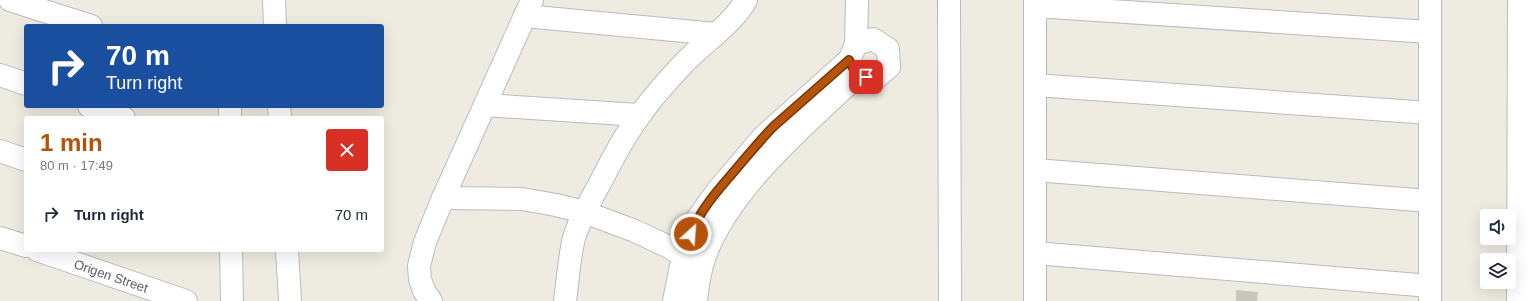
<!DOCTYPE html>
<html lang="en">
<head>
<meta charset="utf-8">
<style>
	body { margin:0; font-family:Helvetica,sans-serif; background:#f6f6f7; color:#1f2937; height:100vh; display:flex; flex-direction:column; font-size:15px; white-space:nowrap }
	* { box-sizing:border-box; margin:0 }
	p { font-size:13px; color:#747a83 }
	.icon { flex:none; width:22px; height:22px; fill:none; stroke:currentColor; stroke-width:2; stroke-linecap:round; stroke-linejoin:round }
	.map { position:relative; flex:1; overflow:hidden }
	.drawer { position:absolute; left:24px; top:116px; width:360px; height:136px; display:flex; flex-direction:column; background:#fff; border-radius:4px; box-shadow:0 4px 16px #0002 }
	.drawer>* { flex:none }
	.hud { position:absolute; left:24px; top:24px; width:360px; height:84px; border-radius:4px; box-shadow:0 4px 16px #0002; background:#1a4fa0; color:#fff; overflow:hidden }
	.controls { position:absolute; left:1480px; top:209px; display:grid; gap:8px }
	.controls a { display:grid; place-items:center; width:36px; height:36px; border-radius:4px; background:#fff; box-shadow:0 4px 16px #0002; font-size:20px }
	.pin { position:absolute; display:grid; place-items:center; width:34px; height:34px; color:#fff; margin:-17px; border-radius:8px; box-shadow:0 2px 6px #0006 }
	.me { position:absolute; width:44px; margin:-22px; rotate:26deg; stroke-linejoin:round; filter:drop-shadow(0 0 3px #0008) }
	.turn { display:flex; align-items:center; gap:14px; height:84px; padding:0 16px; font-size:18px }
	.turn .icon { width:52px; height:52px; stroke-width:2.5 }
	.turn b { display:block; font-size:28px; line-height:34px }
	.round { display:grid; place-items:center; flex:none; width:42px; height:42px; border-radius:4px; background:#f6f6f7 }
	.head { display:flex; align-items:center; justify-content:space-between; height:68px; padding:0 16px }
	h1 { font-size:24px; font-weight:700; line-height:30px; color:#b45309 }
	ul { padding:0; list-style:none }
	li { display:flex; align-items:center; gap:12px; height:60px; padding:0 16px }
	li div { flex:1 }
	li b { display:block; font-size:15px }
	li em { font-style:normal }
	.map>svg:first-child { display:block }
	.building { fill:#c9c6be }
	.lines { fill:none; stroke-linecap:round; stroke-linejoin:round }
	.street-casing { stroke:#b9bbc1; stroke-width:24 }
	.street { stroke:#fff; stroke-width:22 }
	.route-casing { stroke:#753606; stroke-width:10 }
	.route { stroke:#b45309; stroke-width:7 }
	.labels { text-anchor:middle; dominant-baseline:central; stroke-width:3; stroke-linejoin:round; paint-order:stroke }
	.street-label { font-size:13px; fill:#595d63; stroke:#fff }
</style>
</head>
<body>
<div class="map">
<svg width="1528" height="301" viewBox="0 0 1528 301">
	<rect width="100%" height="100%" fill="#eeece1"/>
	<polygon class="building" points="1236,290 1258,292 1257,301 1236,301"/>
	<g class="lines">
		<g class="street-casing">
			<g id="street">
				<polyline points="10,0 91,26"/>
				<polyline points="274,0 275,26"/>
				<polyline points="949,0 950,301"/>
				<polyline points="1035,0 1035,301"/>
				<polyline points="1035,6 1430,32"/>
				<polyline points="525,16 716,34"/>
				<polyline points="856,44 873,39 888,49 889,67 875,79 857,76"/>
				<polyline points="851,56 856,44 857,0"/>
				<polyline points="0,75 26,84"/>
				<polyline points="1035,85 1430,113"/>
				<polyline points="485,105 639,115"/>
				<polyline points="89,106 124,118"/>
				<polyline points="230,106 230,118"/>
				<polyline points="279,106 280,118"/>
				<polyline points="0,151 26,160"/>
				<polyline points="1035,170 1430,201"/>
				<polyline points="443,198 522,199 556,205 584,212 635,231 669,247 683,256 696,261"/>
				<polyline points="0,238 26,246"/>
				<polyline points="37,250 186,301"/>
				<polyline points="231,250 232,301"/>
				<polyline points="287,250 290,301"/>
				<polyline points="1035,253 1430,286"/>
				<polyline points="1430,300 1430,0"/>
				<polyline points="431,301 424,291 420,279 419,266 425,242 443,198 532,0"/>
				<path d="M 565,301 C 568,280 569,258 574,238 C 580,219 590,201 600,183 C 612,160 624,136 640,115 C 653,96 669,79 685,62 C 705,41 731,26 746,0"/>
				<polyline points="674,301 683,256 695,222 718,190 764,136 849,60"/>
				<path d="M 696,301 C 697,289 699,277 702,265 C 723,193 804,126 857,76"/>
				<polyline points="1518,301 1519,0"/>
			</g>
		</g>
		<use href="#street" class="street"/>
	</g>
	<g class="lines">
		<g class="route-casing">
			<path id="route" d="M 691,234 C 700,209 720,188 737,168 C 749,154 761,139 774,126 L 849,60 L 857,76 L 866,77"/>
		</g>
		<use href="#route" class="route"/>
	</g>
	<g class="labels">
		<g class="street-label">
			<text transform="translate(111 276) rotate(19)">Origen Street</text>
		</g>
	</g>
</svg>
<div class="controls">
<a><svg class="icon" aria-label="sound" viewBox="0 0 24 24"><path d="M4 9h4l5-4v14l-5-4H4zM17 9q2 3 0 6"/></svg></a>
<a><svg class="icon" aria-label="layers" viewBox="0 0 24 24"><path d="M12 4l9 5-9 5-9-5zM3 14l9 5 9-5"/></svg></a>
</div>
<div class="pin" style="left:866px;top:77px;background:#d93025"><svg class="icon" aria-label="arrive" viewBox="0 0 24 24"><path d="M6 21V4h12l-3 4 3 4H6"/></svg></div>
<svg class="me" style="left:691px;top:234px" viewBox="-20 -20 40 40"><circle r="17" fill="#b45309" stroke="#fff" stroke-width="3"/><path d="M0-11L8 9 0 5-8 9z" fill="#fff"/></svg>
<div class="hud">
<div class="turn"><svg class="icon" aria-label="right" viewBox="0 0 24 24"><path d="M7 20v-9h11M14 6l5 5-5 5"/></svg><div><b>70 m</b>Turn right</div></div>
</div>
<section class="drawer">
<div class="head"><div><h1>1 min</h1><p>80 m · 17:49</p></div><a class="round" style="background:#d93025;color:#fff"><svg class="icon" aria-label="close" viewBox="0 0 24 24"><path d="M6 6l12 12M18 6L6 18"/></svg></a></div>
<ul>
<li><svg class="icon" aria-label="right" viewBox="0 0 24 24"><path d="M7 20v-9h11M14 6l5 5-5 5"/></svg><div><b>Turn right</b></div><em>70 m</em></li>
</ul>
</section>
</div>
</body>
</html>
